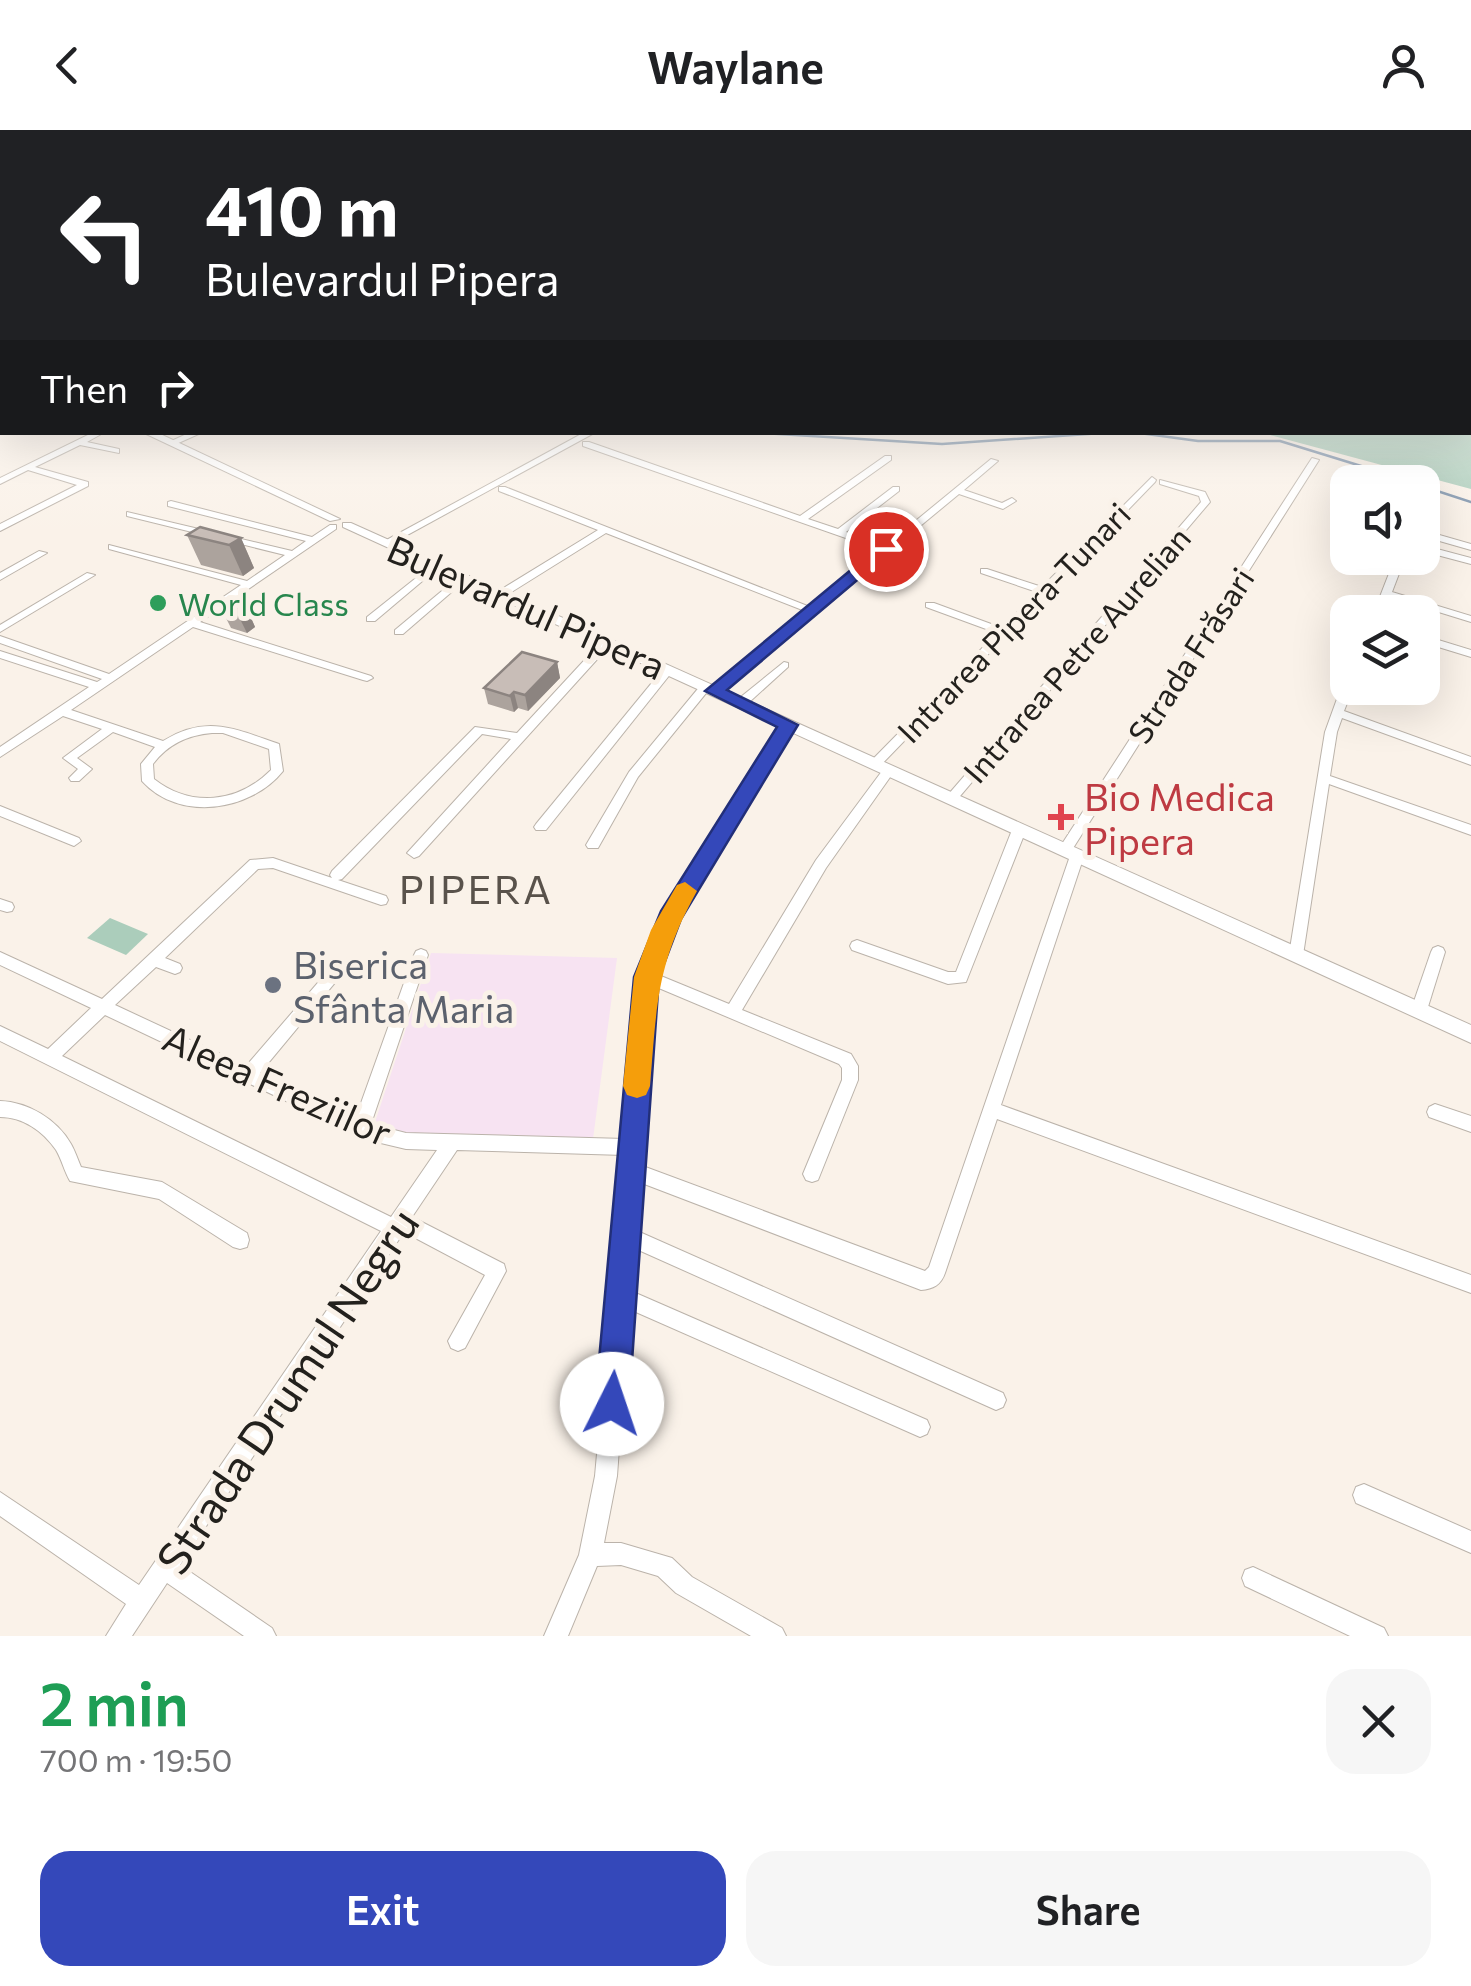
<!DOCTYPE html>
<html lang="en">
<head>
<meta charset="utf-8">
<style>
	body { margin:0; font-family:Commissioner,sans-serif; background:#f6f6f6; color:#202124; height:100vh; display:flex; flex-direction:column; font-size:38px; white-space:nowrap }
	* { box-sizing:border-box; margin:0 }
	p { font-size:32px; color:#757577 }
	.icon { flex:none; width:55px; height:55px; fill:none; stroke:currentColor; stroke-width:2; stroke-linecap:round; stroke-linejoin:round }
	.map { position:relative; height:1506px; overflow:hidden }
	.drawer { display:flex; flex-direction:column; background:#fff; flex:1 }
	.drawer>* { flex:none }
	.guide { position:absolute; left:0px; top:0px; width:1472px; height:305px; box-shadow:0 10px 40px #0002; background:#202124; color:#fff; overflow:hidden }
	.fabs { position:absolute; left:1330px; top:335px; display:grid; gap:20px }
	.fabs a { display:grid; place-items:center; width:110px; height:110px; border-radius:20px; background:#fff; box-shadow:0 10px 40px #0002; font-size:50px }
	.pin { position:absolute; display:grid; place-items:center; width:85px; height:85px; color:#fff; margin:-42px; border:5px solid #fff; border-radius:50%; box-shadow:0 2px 10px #0007 }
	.me { position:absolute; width:110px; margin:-55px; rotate:4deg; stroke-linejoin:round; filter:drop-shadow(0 0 8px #0008) }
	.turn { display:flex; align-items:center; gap:35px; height:210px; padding:0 40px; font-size:45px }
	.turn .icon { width:130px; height:130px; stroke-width:2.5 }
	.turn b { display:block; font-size:70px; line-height:85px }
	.then { display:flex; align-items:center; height:95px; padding:0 40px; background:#0003; gap:20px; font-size:38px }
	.round { display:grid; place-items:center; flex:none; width:105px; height:105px; border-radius:30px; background:#f6f6f6 }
	.headline { display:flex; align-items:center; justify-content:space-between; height:170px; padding:0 40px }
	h1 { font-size:60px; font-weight:600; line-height:75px; color:#1e9e55 }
	.action { display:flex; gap:20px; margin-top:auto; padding:20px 40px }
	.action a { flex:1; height:115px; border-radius:30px; background:#3448ba; color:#fff; font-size:40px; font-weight:600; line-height:115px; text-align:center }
	.action a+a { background:#f6f6f6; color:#202124 }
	header { display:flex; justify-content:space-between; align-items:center; height:130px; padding:0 40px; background:#fff; font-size:45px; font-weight:600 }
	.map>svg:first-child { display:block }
	.industrial { fill:#f7e3f2 }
	.green { fill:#abcdbb }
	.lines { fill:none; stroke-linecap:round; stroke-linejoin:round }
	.stream { stroke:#7d93ac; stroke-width:2.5 }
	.minor-casing { stroke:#bbb3aa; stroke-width:2 }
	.major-casing { stroke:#bbb3aa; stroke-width:2 }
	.minor { fill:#fff; fill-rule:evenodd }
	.major { fill:#fff; fill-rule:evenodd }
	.wall { fill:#aca39d }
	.shaded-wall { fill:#8c8480 }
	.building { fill:#c8bdb7; stroke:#8c8480; stroke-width:2.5 }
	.route { fill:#3448ba; stroke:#222f79; stroke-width:2.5 }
	.slow { fill:#f59e0b }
	.leisure-dot { fill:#2e9e5b; stroke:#faf2e9; stroke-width:4 }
	.health-dot { fill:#e0444e; stroke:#faf2e9; stroke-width:4 }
	.worship-dot { fill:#6b7280; stroke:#faf2e9; stroke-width:4 }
	.labels { text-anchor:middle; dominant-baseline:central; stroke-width:10; stroke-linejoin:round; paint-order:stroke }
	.far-leisure-label { font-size:32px; fill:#27864d; stroke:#faf2e9; text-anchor:start }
	.far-street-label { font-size:32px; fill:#23211d; stroke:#faf2e9 }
	.street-label { font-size:38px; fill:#23211d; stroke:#faf2e9 }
	.health-label { font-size:38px; fill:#be3a42; stroke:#faf2e9; text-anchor:start }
	.worship-label { font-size:38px; fill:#5b616d; stroke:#faf2e9; text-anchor:start }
	.neighbourhood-label { font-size:40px; letter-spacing:2.5px; fill:#59524b; stroke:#faf2e9 }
	.near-street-label { font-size:45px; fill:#23211d; stroke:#faf2e9 }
</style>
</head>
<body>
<header><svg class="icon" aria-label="back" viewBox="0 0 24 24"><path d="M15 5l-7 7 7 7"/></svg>Waylane<svg class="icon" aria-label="person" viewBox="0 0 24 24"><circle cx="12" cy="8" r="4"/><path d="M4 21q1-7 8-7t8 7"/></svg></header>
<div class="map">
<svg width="1471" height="1506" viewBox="0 0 1471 1506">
	<rect width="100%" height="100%" fill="#faf2e9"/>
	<polygon class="industrial" points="431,823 617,828 593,1009 404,1003 375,992"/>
	<g class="green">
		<polygon points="1471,193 1471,359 1263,303 1470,302"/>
		<polygon points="110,788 148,804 126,825 87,808"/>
	</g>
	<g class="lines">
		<g class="stream">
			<polyline points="747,302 942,314 1117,302"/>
			<polyline points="1132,302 1198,311 1280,311 1413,352"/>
			<polyline points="1422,356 1471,372"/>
		</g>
		<g class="minor-casing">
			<g id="minor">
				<polygon points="0,221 2,221 2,225 0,226"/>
				<rect x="0" y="242" width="2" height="5"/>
				<rect x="0" y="266" width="2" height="5"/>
				<polygon points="94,302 105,302 87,312 119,319 119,323 80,315 35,337 88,352 88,356 0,401 0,394 77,355 28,340 0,354 0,348"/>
				<polygon points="191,302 203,302 174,315 167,313"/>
				<polygon points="585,302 596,302 389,415 381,413"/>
				<polygon points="583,312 589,312 800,386 885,326 891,326 891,330 808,389 838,399 893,357 899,357 899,361 846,402 885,416 991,329 998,331 964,360 1002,373 1012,368 1016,371 1003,379 959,364 718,563 714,564 708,561 710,559 805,481 606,403 505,466 497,466 497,462 598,400 499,361 499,357 505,357 810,477 880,420 583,316"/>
				<polygon points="1312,328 1319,330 1070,723 1060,723 1058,720 1060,717"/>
				<polygon points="1152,347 1156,350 1155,352 879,637 871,637 869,634 871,631 997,503 926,477 926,473 934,473 1002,498 1037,462 981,443 981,439 987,439 1042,457"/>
				<polygon points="1160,350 1205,362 1210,372 955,672 947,672 945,669 947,666 1201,372 1199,366 1160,354"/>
				<polygon points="1422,360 1429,362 1422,370"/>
				<path d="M 171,371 L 312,407 L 330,395 L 336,395 L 336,399 L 200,492 L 371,546 L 373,548 L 367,551 L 363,550 L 193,497 L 71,580 L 163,611 C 207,584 235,599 279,614 L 283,641 C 250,682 179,692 142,651 L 141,634 L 155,617 L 113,602 L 77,628 L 92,639 L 79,651 L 71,651 L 69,648 L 78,639 L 63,628 L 102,599 L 63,586 L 0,627 L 0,617 L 89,557 L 0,528 L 0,521 L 97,552 L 102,549 L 0,513 L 0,506 L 109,544 L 241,455 L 109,419 L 109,415 L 247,451 L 285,425 L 127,386 L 127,382 L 292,421 L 306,411 L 168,376 L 168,372 ZM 212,603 L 223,603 L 269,619 L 271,640 C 238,673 191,678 154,649 L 153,634 C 168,614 188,605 212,603 Z"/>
				<polygon points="1422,400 1471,414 1471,420 1422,406"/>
				<polygon points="1422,415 1471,428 1471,434 1422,421"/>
				<polygon points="39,421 47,423 0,450 0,443"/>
				<polygon points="1395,428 1405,428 1392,462 1471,486 1471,492 1390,467 1384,482 1374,482"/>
				<polygon points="436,432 439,433 439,437 375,491 367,491 367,487"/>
				<polygon points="87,443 95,445 0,502 0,495"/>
				<polygon points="461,445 469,447 403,504 395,504 395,500"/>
				<polygon points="1422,505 1471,520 1471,527 1422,512"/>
				<path d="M 607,509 L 612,512 L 611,514 L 419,726 L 414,728 L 407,723 L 511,609 L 482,604 L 342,749 L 338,750 L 386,766 L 388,770 L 386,774 L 381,775 L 273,738 L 258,739 L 165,828 L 180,834 L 182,838 L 180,842 L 175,844 L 156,837 L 115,875 L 246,936 L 328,841 L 333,839 L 338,841 L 340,845 L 338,849 L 260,943 L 356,987 L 414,825 L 416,821 L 421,819 L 426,821 L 428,825 L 371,994 L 406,1003 L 625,1009 L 640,847 L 665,783 L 782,595 L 788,591 L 794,595 L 677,788 L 656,844 L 729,874 L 816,730 L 885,637 L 893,637 L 895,640 L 893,643 L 826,738 L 742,880 L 851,924 L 858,936 L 858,950 L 818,1050 L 812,1052 L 806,1050 L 803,1044 L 842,950 L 842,938 L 839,934 L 654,856 L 640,1035 L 925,1141 L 929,1137 L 1070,726 L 1077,721 L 1084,726 L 1001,975 L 1471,1145 L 1471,1163 L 997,989 L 945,1143 C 941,1155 933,1159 921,1160 L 639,1052 L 635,1100 L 1003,1263 L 1006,1270 L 1003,1277 L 996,1280 L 634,1118 L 631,1161 L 927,1290 L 930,1297 L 927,1304 L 920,1307 L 629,1179 L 617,1346 L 604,1413 L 621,1413 L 672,1428 L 692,1447 L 782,1498 L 786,1506 L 751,1506 L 676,1463 L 658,1446 L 621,1435 L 597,1436 L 568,1506 L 544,1506 L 579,1425 L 595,1346 L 624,1025 L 457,1020 L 412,1087 L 504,1134 L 506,1141 L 465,1218 L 458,1221 L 451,1218 L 448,1211 L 485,1145 L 404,1102 L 180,1435 L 272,1498 L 276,1506 L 244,1506 L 167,1453 L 132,1506 L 106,1506 L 126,1474 L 0,1386 L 0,1362 L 139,1455 L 381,1101 L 0,911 L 0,896 L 48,919 L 91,878 L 0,835 L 0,822 L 102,869 L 250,730 L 273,728 L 332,748 L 330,745 L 332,741 L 475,597 L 517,603 L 603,510 ZM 105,885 L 368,1010 L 406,1019 L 437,1020 L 391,1087 L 62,926 Z"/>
				<polygon points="784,532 788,533 788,537 745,576 737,576 737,570"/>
				<polygon points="668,537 673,540 672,542 546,700 536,700 534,697 536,694 664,538"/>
				<polygon points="1348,552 1348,558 1353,558 1344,581 1471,627 1471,635 1342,588 1337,602 1330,646 1471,695 1471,705 1329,654 1303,825 1301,829 1296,831 1291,829 1289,825 1325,602 1342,555"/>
				<polygon points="705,554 711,557 638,647 598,718 588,718 586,715 629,642 701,555"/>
				<polygon points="0,676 79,708 81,711 74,716 69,714 0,686"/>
				<polygon points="1019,695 1026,700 966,852 948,854 852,820 850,816 852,812 857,810 948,842 956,842 1012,700"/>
				<polygon points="0,769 12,773 14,777 12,781 7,782 0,780"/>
				<polygon points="1438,816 1443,818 1445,822 1427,880 1424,885 1419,887 1414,885 1411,880 1431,822 1433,818"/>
				<path d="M 0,971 C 28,972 57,989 71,1014 C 75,1021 78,1030 81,1037 L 162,1052 L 247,1103 L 249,1110 L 247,1117 L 240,1119 L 233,1117 L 159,1069 L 70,1051 C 64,1041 62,1030 56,1020 C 43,1001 23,987 0,987 Z"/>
				<polygon points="1435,974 1471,986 1471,1002 1429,987 1427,982 1429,977"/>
				<polygon points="1364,1354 1471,1401 1471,1423 1356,1373 1353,1365 1356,1357"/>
				<polygon points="1253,1437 1384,1498 1388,1506 1350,1506 1245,1456 1242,1448 1245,1440"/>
			</g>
		</g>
		<g class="major-casing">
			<g id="major">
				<polygon points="0,236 2,237 2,243 0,242"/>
				<polygon points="142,302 156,302 340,389 330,391"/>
				<polygon points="343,393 351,393 1471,895 1471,913 343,397"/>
			</g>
		</g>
		<use href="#minor" class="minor"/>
		<use href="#major" class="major"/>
	</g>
	<g class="wall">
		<polygon points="187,405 241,408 254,438 243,446 201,435"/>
		<polygon points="248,481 255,497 247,503 231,498 223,482"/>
		<polygon points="557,532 560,548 528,581 518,578 514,582 488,574 484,558"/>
	</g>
	<g class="shaded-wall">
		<polygon points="241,408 254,438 243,446 229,415"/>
		<polygon points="248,481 255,497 247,503 239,487"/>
		<polygon points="557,532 560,548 528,581 525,565"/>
		<polygon points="514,562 518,578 514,582 510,566"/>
	</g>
	<g class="building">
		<polygon points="200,397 241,408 229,415 187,405"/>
		<polygon points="232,476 248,481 239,487 223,482"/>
		<polygon points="522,522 557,532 525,565 514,562 510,566 484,558"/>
	</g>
	<linearGradient id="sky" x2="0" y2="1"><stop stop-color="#8cbae8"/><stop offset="0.48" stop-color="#fdf9f5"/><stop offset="1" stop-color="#fdf9f5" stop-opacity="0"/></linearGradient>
	<rect width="1471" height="404" fill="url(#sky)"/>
	<polygon class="route" points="881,415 894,419 727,560 798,595 681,789 659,847 629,1274 624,1286 612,1291 600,1286 595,1274 634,847 661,781 777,597 705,561"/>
	<path class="slow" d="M 685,752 L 697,761 C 656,835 657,874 650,956 L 646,965 L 637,968 L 627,965 L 623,956 L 634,847 L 651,800 L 677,755 Z"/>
	<circle class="leisure-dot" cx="158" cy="473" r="10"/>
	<path class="health-dot" d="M1056 672h10v10h10v10h-10v10h-10v-10h-10v-10h10z"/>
	<circle class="worship-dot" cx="273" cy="855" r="10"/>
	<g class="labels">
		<g class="far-leisure-label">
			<text x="178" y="473">World Class</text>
		</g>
		<g class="far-street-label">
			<text transform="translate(1013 492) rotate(-46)">Intrarea Pipera-Tunari</text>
			<text transform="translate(1076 524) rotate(-49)">Intrarea Petre Aurelian</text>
			<text transform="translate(1190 525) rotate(-57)">Strada Frăsari</text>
		</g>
		<g class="street-label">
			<text transform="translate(527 476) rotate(24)">Bulevardul Pipera</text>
			<text transform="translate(278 954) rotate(24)">Aleea Freziilor</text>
		</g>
		<g class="health-label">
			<text x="1084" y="665">Bio Medica<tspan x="1084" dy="44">Pipera</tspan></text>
		</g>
		<g class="worship-label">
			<text x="293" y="833">Biserica<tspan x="293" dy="44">Sfânta Maria</tspan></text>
		</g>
		<g class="neighbourhood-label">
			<text x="476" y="757">PIPERA</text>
		</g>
		<g class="near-street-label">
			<text transform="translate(286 1260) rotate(-56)">Strada Drumul Negru</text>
		</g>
	</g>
</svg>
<div class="fabs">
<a><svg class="icon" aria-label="sound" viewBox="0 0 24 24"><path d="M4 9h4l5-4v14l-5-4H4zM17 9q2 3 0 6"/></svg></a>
<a><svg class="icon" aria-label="layers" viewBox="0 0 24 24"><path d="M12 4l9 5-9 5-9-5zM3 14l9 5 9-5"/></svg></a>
</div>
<div class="pin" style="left:886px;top:419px;background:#d93025"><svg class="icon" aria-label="arrive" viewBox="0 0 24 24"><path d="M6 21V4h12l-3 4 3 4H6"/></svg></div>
<svg class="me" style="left:612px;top:1274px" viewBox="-20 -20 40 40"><circle r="19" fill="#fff"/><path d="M0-13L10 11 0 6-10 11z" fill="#3448ba"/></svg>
<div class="guide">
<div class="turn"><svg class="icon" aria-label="left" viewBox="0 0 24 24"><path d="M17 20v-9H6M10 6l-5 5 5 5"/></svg><div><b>410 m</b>Bulevardul Pipera</div></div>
<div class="then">Then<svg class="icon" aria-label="right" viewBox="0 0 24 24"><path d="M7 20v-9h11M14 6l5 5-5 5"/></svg></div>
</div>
</div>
<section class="drawer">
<div class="headline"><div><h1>2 min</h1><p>700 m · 19:50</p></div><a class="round"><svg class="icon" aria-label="close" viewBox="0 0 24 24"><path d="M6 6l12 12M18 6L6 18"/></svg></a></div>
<div class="action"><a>Exit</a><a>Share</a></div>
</section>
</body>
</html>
